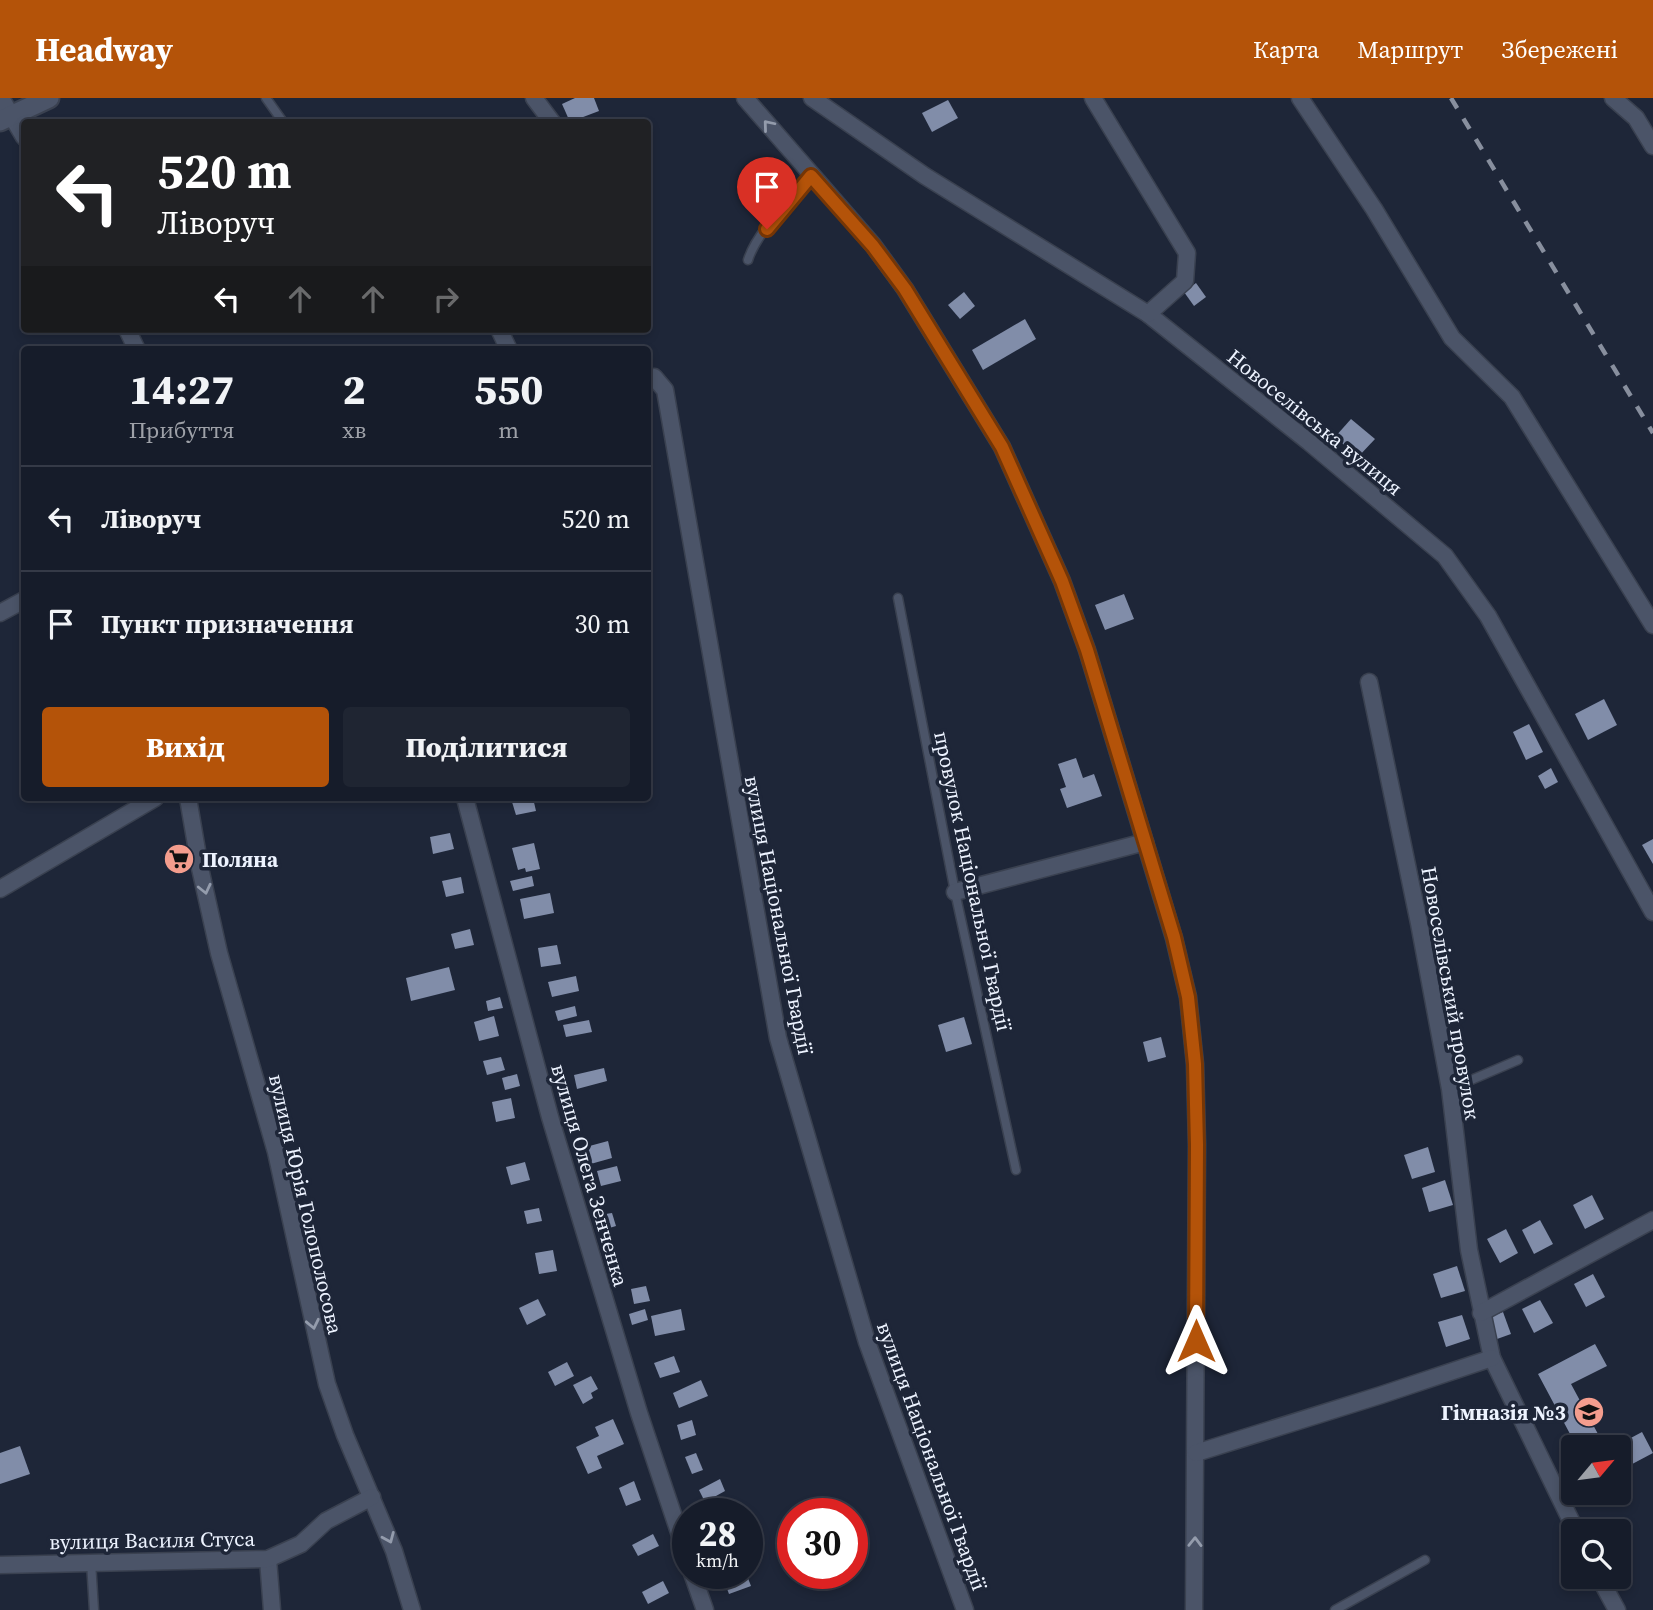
<!DOCTYPE html>
<html lang="uk">
<head>
<meta charset="utf-8">
<style>
	body { margin:0; font-family:"Source Serif 4",serif; background:#1f2532; color:#f1f3f6; height:100vh; display:flex; flex-direction:column; font-size:26px; white-space:nowrap }
	* { box-sizing:border-box; margin:0 }
	p { font-size:23px; color:#9ea1a8 }
	.icon { flex:none; width:38px; height:38px; fill:none; stroke:currentColor; stroke-width:2; stroke-linecap:round; stroke-linejoin:round }
	.map { position:relative; flex:1; overflow:hidden }
	.sheet { position:absolute; left:21px; top:248px; width:630px; height:455px; display:flex; flex-direction:column; background:#161c2a; border-radius:7px; box-shadow:0 4px 10px #0003,0 0 0 2px #353a47 }
	.sheet>* { flex:none }
	.banner { position:absolute; left:21px; top:21px; width:630px; height:214px; border-radius:7px; box-shadow:0 4px 10px #0003,0 0 0 2px #353a47; background:#202124; color:#fff; overflow:hidden }
	.needle { width:46px; rotate:61deg }
	.buttons { position:absolute; left:1561px; top:1337px; display:grid; gap:14px }
	.buttons a { display:grid; place-items:center; width:70px; height:70px; border-radius:7px; background:#161c2a; box-shadow:0 4px 10px #0003,0 0 0 2px #353a47; font-size:35px }
	.speed { position:absolute; left:672px; top:1400px; display:flex; gap:14px; font-size:35px; font-weight:700; text-align:center }
	.speed>* { display:grid; place-content:center; width:91px; height:91px; border-radius:50%; background:#161c2a; box-shadow:0 4px 10px #0003,0 0 0 2px #353a47; line-height:1 }
	.speed small { font-size:18px; font-weight:400 }
	.speed .limit { border:10px solid #d22; background:#fff; color:#111 }
	.pin { position:absolute; display:grid; place-items:center; width:60px; height:60px; color:#fff; margin:-72px -30px; border-radius:50% 50% 50% 0; rotate:-45deg; box-shadow:0 0 7px #0007 }
	.pin .icon { rotate:45deg }
	.me { position:absolute; width:77px; margin:-38px; rotate:0deg; stroke-linejoin:round; filter:drop-shadow(0 0 5px #0008) }
	.turn { display:flex; align-items:center; gap:24px; height:147px; padding:0 21px; font-size:32px }
	.turn .icon { width:91px; height:91px; stroke-width:2.5 }
	.turn b { display:block; font-size:49px; line-height:60px }
	.lanes { display:flex; align-items:center; height:66px; padding:0 21px; background:#0003; justify-content:center; gap:35px; direction:ltr }
	.lanes .off { opacity:.35 }
	.eta { display:flex; justify-content:space-evenly; align-items:center; height:119px; text-align:center }
	.eta b { font-size:42px; font-weight:800; line-height:49px }
	.cta { display:flex; gap:14px; margin-top:auto; padding:14px 21px }
	.cta a { flex:1; height:80px; border-radius:7px; background:#b45309; color:#fff; font-size:28px; font-weight:800; line-height:80px; text-align:center }
	.cta a+a { background:#1f2532; color:#f1f3f6 }
	ul { padding:0; list-style:none }
	li { display:flex; align-items:center; gap:21px; height:105px; padding:0 21px; border-top:2px solid #353a47 }
	li div { flex:1 }
	li b { display:block; font-size:26px }
	li em { font-style:normal }
	header { display:flex; align-items:center; gap:42px; box-sizing:border-box; height:98px; padding:0 35px; background:#b45309; color:#fff }
	header strong { font-size:33px }
	nav { display:flex; gap:38px; margin-inline-start:auto; font-size:24px }
	.map>svg:first-child { display:block }
	.building { fill:#818da9 }
	.lines { fill:none; stroke-linecap:round; stroke-linejoin:round }
	.service-casing { stroke:#3a4150; stroke-width:11 }
	.minor-casing { stroke:#3a4150; stroke-width:19 }
	.tertiary-casing { stroke:#3a4150; stroke-width:23 }
	.service { stroke:#4b5468; stroke-width:8 }
	.minor { stroke:#4b5468; stroke-width:16 }
	.tertiary { stroke:#4b5468; stroke-width:19 }
	.rail { stroke:#888f9e; stroke-width:4.5; stroke-dasharray:12 12; stroke-linecap:butt }
	.oneway { stroke:#949cac }
	.route-casing { stroke:#753606; stroke-width:18 }
	.route { stroke:#b45309; stroke-width:12 }
	.labels { text-anchor:middle; dominant-baseline:central; stroke-width:7; stroke-linejoin:round; paint-order:stroke }
	.street-label { font-size:21px; fill:#edf3ff; stroke:#1e2638 }
	.poi-label { font-size:21px; font-weight:bold; fill:#edf3ff; stroke:#1e2638; text-anchor:start }
</style>
</head>
<body>
<header>
<strong>Headway</strong>
<nav><a>Карта</a><a>Маршрут</a><a>Збережені</a></nav>
</header>
<div class="map">
<svg width="1653" height="1512" viewBox="0 0 1653 1512">
	<rect width="100%" height="100%" fill="#1e2638"/>
	<g class="building">
		<polygon points="575,0 594,0 599,13 570,24 562,6"/>
		<polygon points="948,2 958,20 932,34 922,15"/>
		<polygon points="1196,185 1206,199 1194,208 1184,194"/>
		<polygon points="964,194 975,208 960,221 948,207"/>
		<polygon points="1025,221 1036,241 983,272 972,252"/>
		<polygon points="1351,321 1375,341 1358,359 1335,339"/>
		<polygon points="1124,496 1134,521 1105,532 1095,507"/>
		<polygon points="1604,601 1617,627 1588,642 1575,616"/>
		<polygon points="1529,626 1543,654 1526,662 1513,634"/>
		<polygon points="1076,660 1083,680 1094,676 1102,698 1067,710 1060,691 1066,689 1058,666"/>
		<polygon points="1551,670 1558,684 1545,691 1538,678"/>
		<polygon points="533,700 536,713 516,717 512,704"/>
		<polygon points="450,735 454,751 433,756 430,739"/>
		<polygon points="1653,741 1653,766 1642,747"/>
		<polygon points="534,745 540,771 526,774 525,770 518,772 512,750"/>
		<polygon points="186,751 188,769 173,772 171,753"/>
		<polygon points="532,778 534,788 513,793 510,783"/>
		<polygon points="461,779 464,795 446,799 442,783"/>
		<polygon points="550,795 554,815 524,821 520,801"/>
		<polygon points="470,831 474,847 455,851 451,836"/>
		<polygon points="557,847 561,866 541,869 538,850"/>
		<polygon points="449,869 455,892 411,903 406,880"/>
		<polygon points="576,878 579,893 552,899 548,884"/>
		<polygon points="500,899 503,910 488,913 486,903"/>
		<polygon points="575,908 577,918 558,923 555,913"/>
		<polygon points="494,918 499,938 479,943 474,924"/>
		<polygon points="964,919 972,946 946,954 938,927"/>
		<polygon points="589,922 592,934 566,939 563,927"/>
		<polygon points="1161,939 1166,959 1148,964 1143,944"/>
		<polygon points="501,959 505,972 487,977 483,963"/>
		<polygon points="604,970 607,983 577,991 574,977"/>
		<polygon points="517,976 520,988 505,992 502,980"/>
		<polygon points="511,1000 515,1020 496,1024 492,1004"/>
		<polygon points="608,1043 612,1060 587,1067 582,1050"/>
		<polygon points="1428,1049 1435,1074 1412,1081 1404,1057"/>
		<polygon points="525,1064 530,1082 511,1087 506,1069"/>
		<polygon points="617,1068 621,1083 601,1088 597,1073"/>
		<polygon points="1445,1082 1453,1107 1429,1114 1422,1090"/>
		<polygon points="1592,1097 1604,1121 1585,1131 1573,1107"/>
		<polygon points="539,1110 542,1123 527,1126 524,1113"/>
		<polygon points="612,1115 616,1128 603,1132 599,1117"/>
		<polygon points="1540,1122 1553,1146 1534,1156 1522,1132"/>
		<polygon points="1506,1131 1518,1155 1500,1165 1487,1141"/>
		<polygon points="553,1152 557,1173 539,1176 535,1155"/>
		<polygon points="1457,1168 1465,1193 1441,1200 1433,1176"/>
		<polygon points="1593,1176 1605,1199 1586,1209 1574,1186"/>
		<polygon points="646,1188 650,1203 634,1206 631,1191"/>
		<polygon points="538,1201 546,1217 527,1227 519,1210"/>
		<polygon points="1540,1202 1553,1225 1534,1235 1522,1211"/>
		<polygon points="645,1211 648,1222 632,1227 629,1216"/>
		<polygon points="681,1211 685,1232 655,1238 651,1218"/>
		<polygon points="1503,1214 1511,1236 1497,1241 1489,1219"/>
		<polygon points="1462,1217 1470,1241 1446,1249 1438,1224"/>
		<polygon points="1595,1246 1607,1268 1571,1286 1605,1349 1577,1349 1538,1276"/>
		<polygon points="674,1258 680,1274 660,1280 654,1265"/>
		<polygon points="567,1264 574,1278 555,1288 548,1274"/>
		<polygon points="591,1278 598,1291 591,1295 593,1300 583,1306 573,1287"/>
		<polygon points="701,1282 708,1298 679,1310 673,1295"/>
		<polygon points="613,1321 624,1346 597,1358 602,1370 588,1376 576,1349 599,1338 595,1329"/>
		<polygon points="692,1322 696,1337 681,1342 677,1327"/>
		<polygon points="1642,1334 1653,1355 1619,1373 1619,1349 1614,1349"/>
		<polygon points="20,1348 30,1376 0,1386 0,1355"/>
		<polygon points="696,1355 703,1372 692,1376 685,1359"/>
		<polygon points="720,1381 725,1393 705,1404 699,1392"/>
		<polygon points="634,1383 641,1402 626,1408 619,1390"/>
		<polygon points="653,1436 659,1448 638,1458 632,1447"/>
		<polygon points="746,1475 751,1488 729,1496 724,1483"/>
		<polygon points="663,1483 669,1495 648,1506 642,1494"/>
	</g>
	<g class="lines">
		<g class="service-casing">
			<g id="service">
				<polyline points="266,0 283,24"/>
				<path d="M 748,162 C 757,133 791,102 811,78"/>
				<polyline points="898,500 955,794 1016,1072"/>
				<polyline points="1450,991 1518,962"/>
				<polyline points="91,1464 94,1512"/>
				<polyline points="1335,1512 1425,1462"/>
			</g>
		</g>
		<g class="minor-casing">
			<g id="minor">
				<polyline points="1,0 24,39"/>
				<polyline points="534,0 552,24"/>
				<polyline points="745,0 873,147 905,191 1002,349 1062,483 1087,552 1174,840 1188,899 1195,966 1197,1047 1194,1512"/>
				<polyline points="812,0 925,78 1148,216 1309,344 1445,458 1488,518 1653,814"/>
				<polyline points="1093,0 1187,155 1185,183 1148,216"/>
				<polyline points="1300,0 1374,111 1452,240 1512,299 1653,527"/>
				<polyline points="1613,0 1636,20 1653,48"/>
				<polyline points="127,231 137,252"/>
				<polyline points="499,231 509,252"/>
				<polyline points="648,281 654,279 665,292 778,940 867,1244 965,1512"/>
				<polyline points="0,515 24,502"/>
				<polyline points="1369,584 1419,825 1450,991 1469,1152 1492,1260 1576,1433"/>
				<polyline points="188,700 200,770 219,855 276,1054 327,1286 345,1337 394,1453 412,1512"/>
				<polyline points="465,700 550,1019 639,1315 688,1461"/>
				<polyline points="0,791 155,700"/>
				<polyline points="955,794 1145,744"/>
				<polyline points="1481,1215 1653,1122"/>
				<polyline points="1196,1355 1381,1297 1492,1260"/>
				<polyline points="268,1461 272,1512"/>
				<polyline points="0,1467 268,1461 301,1446 326,1423 372,1399"/>
				<polyline points="692,1475 705,1512"/>
				<polyline points="1599,1479 1617,1512"/>
			</g>
		</g>
		<g class="tertiary-casing">
			<polyline id="tertiary" points="0,23 49,0"/>
		</g>
		<use href="#service" class="service"/>
		<use href="#minor" class="minor"/>
		<use href="#tertiary" class="tertiary"/>
		<polyline class="rail" points="1451,0 1653,335"/>
	</g>
	<defs><path id="oneway-chevron" d="M-2-3.5L2.5 0L-2 3.5" fill="none" stroke-width="1.6" stroke-linecap="round" stroke-linejoin="round" transform="scale(1.75)"/></defs>
	<g class="oneway">
		<use href="#oneway-chevron" transform="translate(768 27) rotate(-130)"/>
		<use href="#oneway-chevron" transform="translate(205 791) rotate(77)"/>
		<use href="#oneway-chevron" transform="translate(313 1226) rotate(78)"/>
		<use href="#oneway-chevron" transform="translate(389 1440) rotate(67)"/>
		<use href="#oneway-chevron" transform="translate(1195 1444) rotate(-89)"/>
	</g>
	<g class="lines">
		<g class="route-casing">
			<polyline id="route" points="767,131 811,78 873,148 905,191 1002,349 1062,483 1087,552 1174,839 1188,899 1195,966 1197,1047 1196,1243"/>
		</g>
		<use href="#route" class="route"/>
	</g>
	<defs>
		<g id="supermarket-disc" transform="scale(1.575)"><circle r="9.5" fill="#f49d8d" stroke="#1e2638"/><path d="M-6-5.5h2.5l.6 2H6L4.5 2H-2.5L-4.4-4H-6ZM-1.5 3.2a1.3 1.3 0 1 0 .1 0ZM3 3.2a1.3 1.3 0 1 0 .1 0Z" fill="#111"/></g>
		<g id="school-disc" transform="scale(1.575)"><circle r="9.5" fill="#f49d8d" stroke="#1e2638"/><path d="M0-5L7-2L0 1L-7-2ZM-4 1L0 2.5L4 1V4Q0 6-4 4Z" fill="#111"/></g>
	</defs>
	<g fill-rule="evenodd">
		<use href="#supermarket-disc" x="179" y="761"/>
		<use href="#school-disc" x="1589" y="1314"/>
	</g>
	<g class="labels">
		<g class="street-label">
			<text transform="translate(1315 324) rotate(39)">Новоселівська вулиця</text>
			<text transform="translate(973 783) rotate(78)">провулок Національної Гвардії</text>
			<text transform="translate(779 817) rotate(79)">вулиця Національної Гвардії</text>
			<text transform="translate(1451 895) rotate(80)">Новоселівський провулок</text>
			<text transform="translate(590 1077) rotate(74)">вулиця Олега Зенченка</text>
			<text transform="translate(306 1106) rotate(77)">вулиця Юрія Голополосова</text>
			<text transform="translate(932 1358) rotate(70)">вулиця Національної Гвардії</text>
			<text transform="translate(152 1442) rotate(-1)">вулиця Василя Стуса</text>
		</g>
		<g class="poi-label">
			<text x="202" y="761">Поляна</text>
			<text x="1566" y="1314" text-anchor="end">Гімназія №3</text>
		</g>
	</g>
</svg>
<div class="buttons">
<a><svg class="needle" viewBox="-14 -14 28 28"><path d="M0-13l5 13h-10z" fill="#e53935"/><path d="M0 13l5-13h-10z" fill="#9ea1a8"/></svg></a>
<a><svg class="icon" aria-label="search" viewBox="0 0 24 24"><circle cx="10" cy="10" r="6"/><path d="M15 15l6 6"/></svg></a>
</div>
<div class="speed"><div>28<small>km/h</small></div><div class="limit">30</div></div>
<div class="pin" style="left:767px;top:131px;background:#d93025"><svg class="icon" aria-label="arrive" viewBox="0 0 24 24"><path d="M6 21V4h12l-3 4 3 4H6"/></svg></div>
<svg class="me" style="left:1196px;top:1243px" viewBox="-20 -20 40 40"><path d="M0-17L14 15 0 8-14 15z" fill="#b45309" stroke="#fff" stroke-width="4"/></svg>
<div class="banner">
<div class="turn"><svg class="icon" aria-label="left" viewBox="0 0 24 24"><path d="M17 20v-9H6M10 6l-5 5 5 5"/></svg><div><b>520 m</b>Ліворуч</div></div>
<div class="lanes"><svg class="icon" aria-label="left" viewBox="0 0 24 24"><path d="M17 20v-9H6M10 6l-5 5 5 5"/></svg><svg class="icon off" aria-label="ahead" viewBox="0 0 24 24"><path d="M12 20V5M6 11l6-6 6 6"/></svg><svg class="icon off" aria-label="ahead" viewBox="0 0 24 24"><path d="M12 20V5M6 11l6-6 6 6"/></svg><svg class="icon off" aria-label="right" viewBox="0 0 24 24"><path d="M7 20v-9h11M14 6l5 5-5 5"/></svg></div>
</div>
<section class="sheet">
<div class="eta">
<div><b>14:27</b><p>Прибуття</p></div>
<div><b>2</b><p>хв</p></div>
<div><b>550</b><p>m</p></div>
</div>
<ul>
<li><svg class="icon" aria-label="left" viewBox="0 0 24 24"><path d="M17 20v-9H6M10 6l-5 5 5 5"/></svg><div><b>Ліворуч</b></div><em>520 m</em></li>
<li><svg class="icon" aria-label="arrive" viewBox="0 0 24 24"><path d="M6 21V4h12l-3 4 3 4H6"/></svg><div><b>Пункт призначення</b></div><em>30 m</em></li>
</ul>
<div class="cta"><a>Вихід</a><a>Поділитися</a></div>
</section>
</div>
</body>
</html>
